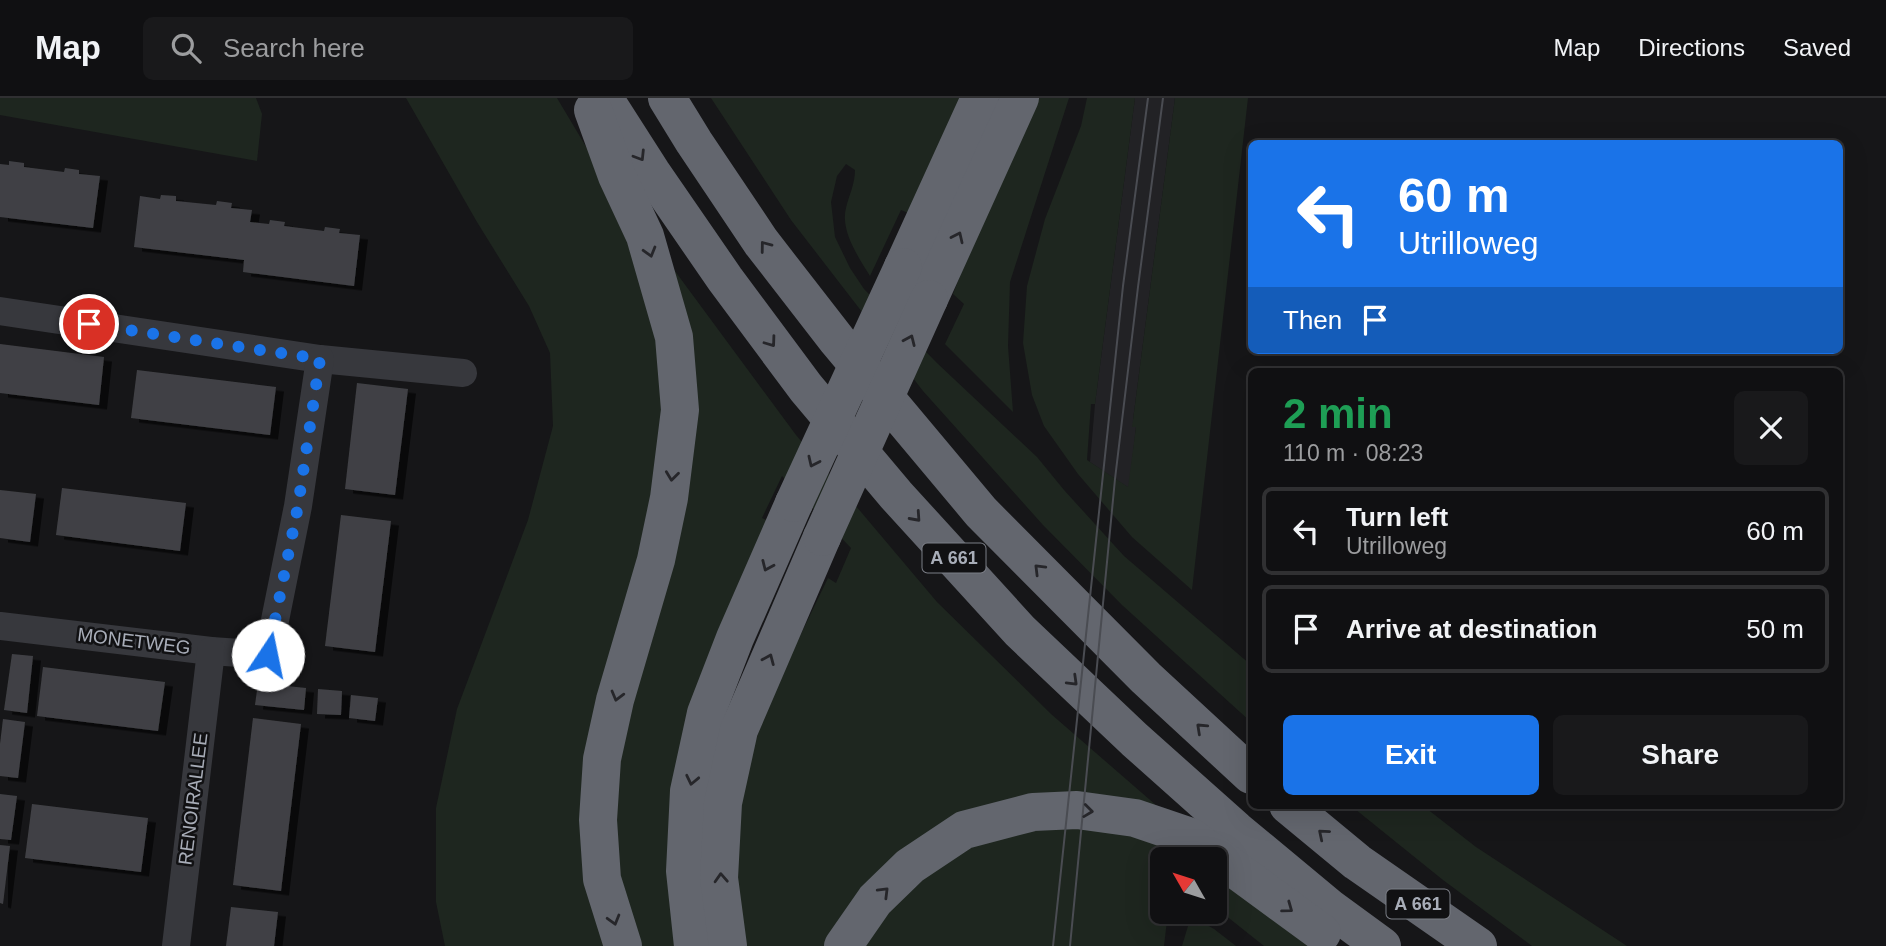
<!DOCTYPE html>
<html lang="en">
<head>
<meta charset="utf-8">
<style>
	body { margin:0; font-family:Arial,sans-serif; background:#19191b; color:#f1f3f6; height:100vh; display:flex; flex-direction:column; font-size:26px; white-space:nowrap }
	* { box-sizing:border-box; margin:0 }
	p { font-size:23px; color:#9c9d9f }
	.icon { flex:none; width:38px; height:38px; fill:none; stroke:currentColor; stroke-width:2; stroke-linecap:round; stroke-linejoin:round }
	.map { position:relative; flex:1; overflow:hidden }
	.panel { position:absolute; left:1248px; top:270px; width:595px; height:441px; display:flex; flex-direction:column; background:#101012; border-radius:10px; box-shadow:0 7px 28px #0002,0 0 0 2px #303032 }
	.panel>* { flex:none }
	.top-card { position:absolute; left:1248px; top:42px; width:595px; height:214px; border-radius:10px; box-shadow:0 7px 28px #0002,0 0 0 2px #303032; background:#1a73e8; color:#fff; overflow:hidden }
	.needle { width:46px; rotate:309deg }
	.buttons { position:absolute; left:1150px; top:749px; display:grid; gap:14px }
	.buttons a { display:grid; place-items:center; width:77px; height:77px; border-radius:10px; background:#101012; box-shadow:0 7px 28px #0002,0 0 0 2px #303032; font-size:35px }
	.pin { position:absolute; display:grid; place-items:center; width:60px; height:60px; color:#fff; margin:-30px; border:4px solid #fff; border-radius:50%; box-shadow:0 2px 7px #0007 }
	.me { position:absolute; width:77px; margin:-38px; rotate:11deg; stroke-linejoin:round; filter:drop-shadow(0 0 5px #0008) }
	.turn { display:flex; align-items:center; gap:24px; height:147px; padding:0 35px; font-size:32px }
	.turn .icon { width:91px; height:91px; stroke-width:2.5 }
	.turn b { display:block; font-size:49px; line-height:60px }
	.then { display:flex; align-items:center; height:66px; padding:0 35px; background:#0003; gap:14px; font-size:26px }
	.round { display:grid; place-items:center; flex:none; width:74px; height:74px; border-radius:10px; background:#19191b }
	.summary { display:flex; align-items:center; justify-content:space-between; height:119px; padding:0 35px }
	h1 { font-size:42px; font-weight:800; line-height:52px; color:#1e9e55 }
	.button { display:flex; gap:14px; margin-top:auto; padding:14px 35px }
	.button a { flex:1; height:80px; border-radius:10px; background:#1a73e8; color:#fff; font-size:28px; font-weight:800; line-height:80px; text-align:center }
	.button a+a { background:#19191b; color:#f1f3f6 }
	ul { padding:0; list-style:none }
	li { display:flex; align-items:center; gap:21px; height:88px; margin:0 14px 10px; padding:0 21px; border:4px solid #303032; border-radius:10px }
	li div { flex:1 }
	li b { display:block; font-size:26px }
	li em { font-style:normal }
	header { display:flex; align-items:center; gap:42px; box-sizing:border-box; height:98px; padding:0 35px; background:#101012; border-bottom:2px solid #303032 }
	header strong { font-size:33px }
	nav { display:flex; gap:38px; margin-inline-start:auto; font-size:24px }
	.search { width:490px; height:63px; background:#19191b; display:flex; align-items:center; gap:18px; box-sizing:border-box; padding:0 24px; border-radius:10px; color:#9c9d9f; font-size:26px }
	.map>svg:first-child { display:block }
	.built { fill:#222225 }
	.green { fill:#1e261f }
	.building { fill:#404145; filter:url(#shadow) }
	.lines { fill:none; stroke-linecap:round; stroke-linejoin:round }
	.minor { stroke:#37383d; stroke-width:28 }
	.motorway { stroke:#63666e; stroke-width:38 }
	.tram { stroke:#4a4c52; stroke-width:2 }
	.motorway-bridge { stroke:#63666e; stroke-width:38 }
	.oneway { stroke:#26262a }
	.route { stroke:#1a73e8; stroke-width:12; stroke-dasharray:0 21.6 }
	.labels { text-anchor:middle; dominant-baseline:central; stroke-width:5; stroke-linejoin:round; paint-order:stroke }
	.shield { fill:#111113; stroke:#7b7e86; stroke-width:2 }
	.shield-label { font-size:18px; font-weight:bold; fill:#a8adb8 }
	.street-label { font-size:19px; fill:#a8adb8; stroke:#111113 }
</style>
</head>
<body>
<header>
<strong>Map</strong>
<div class="search"><svg class="icon" aria-label="search" viewBox="0 0 24 24"><circle cx="10" cy="10" r="6"/><path d="M15 15l6 6"/></svg>Search here</div>
<nav><a>Map</a><a>Directions</a><a>Saved</a></nav>
</header>
<div class="map">
<svg width="1886" height="848" viewBox="0 0 1886 848">
	<defs>
		<filter id="shadow"><feDropShadow dx="8" dy="4.5" stdDeviation="0" flood-color="#0009"/></filter>
	</defs>
	<rect width="100%" height="100%" fill="#161618"/>
	<polygon class="built" points="1135,0 1175,0 1133,322 1136,329 1129,390 1090,364 1095,306"/>
	<g class="green">
		<polygon points="0,0 256,0 262,16 257,63 0,17"/>
		<polygon points="406,0 557,0 610,89 661,250 664,317 657,395 625,535 610,848 445,848 436,804 436,710 457,611 528,422 553,328 550,255 529,208 477,124"/>
		<path d="M 711,0 L 969,0 L 913,117 L 901,112 L 870,178 C 859,160 840,133 846,110 C 849,97 855,86 855,72 L 846,66 L 837,78 L 831,104 L 835,139 L 850,170 L 864,191 L 937,265 L 1037,359 L 1064,392 L 1124,458 L 1251,567 L 1251,624 L 1122,507 L 1043,427 L 923,293 L 791,122 Z"/>
		<polygon points="1032,0 1069,0 1010,184 1008,248 1013,314 945,246 964,206 953,196 1006,57"/>
		<polygon points="1087,0 1135,0 1095,306 1091,306 1087,362 1128,389 1136,329 1132,329 1133,322 1175,0 1248,0 1192,492 1132,439 1078,376 1044,328 1032,297 1023,245 1027,188 1045,121 1081,28"/>
		<polygon points="672,169 796,337 937,504 1051,616 1157,708 1032,702 828,848 741,848 732,790 744,671 783,573 828,480 836,485 851,450 782,378 762,420 773,425 725,536 682,848 635,848 615,778 611,665 665,467"/>
		<polygon points="1350,707 1422,707 1476,749 1627,848 1532,848 1443,782"/>
		<polygon points="1032,727 1133,730 1202,761 1162,761 1162,814 1168,814 1164,848 858,848 885,808 971,746"/>
		<polygon points="1214,768 1325,848 1264,848 1215,809"/>
		<polygon points="1200,823 1214,831 1236,848 1182,848 1188,828"/>
	</g>
	<g class="building">
		<polygon points="9,63 24,65 24,69 64,74 65,70 79,72 79,76 100,78 93,130 0,119 0,66 9,67"/>
		<polygon points="161,97 176,98 176,103 216,107 217,103 232,105 231,110 252,112 250,124 269,126 270,122 285,124 284,128 324,133 325,129 340,131 339,135 360,137 354,188 243,174 244,162 134,149 140,98 160,101"/>
		<polygon points="0,246 104,259 99,307 0,295"/>
		<polygon points="137,272 276,289 270,337 131,320"/>
		<polygon points="357,285 408,291 395,397 345,391"/>
		<polygon points="62,390 186,405 180,453 56,437"/>
		<polygon points="0,392 36,396 30,444 0,440"/>
		<polygon points="341,417 391,423 375,554 325,548"/>
		<polygon points="12,556 33,558 27,615 4,612"/>
		<polygon points="43,569 165,584 158,633 37,618"/>
		<polygon points="258,585 306,590 304,612 255,607"/>
		<polygon points="318,591 342,593 341,617 317,616"/>
		<polygon points="351,597 378,600 375,623 349,620"/>
		<polygon points="253,620 301,626 281,793 233,787"/>
		<polygon points="3,621 25,624 18,680 0,678 0,646"/>
		<polygon points="0,696 17,698 11,742 0,741"/>
		<polygon points="32,706 148,720 141,774 25,760"/>
		<polygon points="0,747 10,748 3,806 0,805"/>
		<polygon points="231,809 278,814 274,848 226,848"/>
	</g>
	<g class="lines">
		<g class="minor">
			<polyline points="0,213 320,261 463,275"/>
			<polyline points="0,528 211,553 268,557 298,408 320,261"/>
			<polyline points="176,848 211,553"/>
		</g>
		<g class="motorway">
			<polyline points="604,0 652,75 725,181 806,290 896,397 1020,533 1135,642 1236,732 1330,810 1382,848"/>
			<polyline points="667,0 694,44 761,144 837,242 981,414 1146,580 1251,677"/>
			<polyline points="593,12 617,78 645,138 674,239 680,312 669,400 656,462 615,602 602,661 598,722 602,781 623,848"/>
			<polyline points="903,169 980,0"/>
			<polyline points="929,201 1020,0"/>
			<polyline points="1288,707 1357,764 1478,848"/>
			<polyline points="693,848 685,773 689,693 706,615 735,540 794,405"/>
			<polyline points="728,848 719,780 723,705 739,632 822,439"/>
			<polyline points="843,848 875,802 910,768 964,732 1033,714 1077,712 1135,720 1191,739 1322,835"/>
		</g>
		<g class="tram">
			<polyline points="1053,848 1123,188 1148,0"/>
			<polyline points="1070,848 1115,381 1138,189 1163,0"/>
		</g>
		<g class="motorway-bridge">
			<polyline points="794,405 903,169"/>
			<polyline points="822,439 929,201"/>
		</g>
	</g>
	<defs><path id="oneway-chevron" d="M-2-3.5L2.5 0L-2 3.5" fill="none" stroke-width="1.6" stroke-linecap="round" stroke-linejoin="round" transform="scale(1.75)"/></defs>
	<g class="oneway">
		<use href="#oneway-chevron" transform="translate(640 58) rotate(58)"/>
		<use href="#oneway-chevron" transform="translate(958 139) rotate(-65)"/>
		<use href="#oneway-chevron" transform="translate(765 148) rotate(-127)"/>
		<use href="#oneway-chevron" transform="translate(650 154) rotate(74)"/>
		<use href="#oneway-chevron" transform="translate(910 242) rotate(-66)"/>
		<use href="#oneway-chevron" transform="translate(771 244) rotate(54)"/>
		<use href="#oneway-chevron" transform="translate(813 364) rotate(115)"/>
		<use href="#oneway-chevron" transform="translate(672 378) rotate(97)"/>
		<use href="#oneway-chevron" transform="translate(916 419) rotate(48)"/>
		<use href="#oneway-chevron" transform="translate(767 468) rotate(114)"/>
		<use href="#oneway-chevron" transform="translate(1039 471) rotate(-135)"/>
		<use href="#oneway-chevron" transform="translate(769 561) rotate(-67)"/>
		<use href="#oneway-chevron" transform="translate(1073 583) rotate(44)"/>
		<use href="#oneway-chevron" transform="translate(617 598) rotate(105)"/>
		<use href="#oneway-chevron" transform="translate(1201 630) rotate(-137)"/>
		<use href="#oneway-chevron" transform="translate(692 682) rotate(102)"/>
		<use href="#oneway-chevron" transform="translate(1088 713) rotate(7)"/>
		<use href="#oneway-chevron" transform="translate(1323 736) rotate(-140)"/>
		<use href="#oneway-chevron" transform="translate(721 780) rotate(-93)"/>
		<use href="#oneway-chevron" transform="translate(884 794) rotate(-45)"/>
		<use href="#oneway-chevron" transform="translate(1288 810) rotate(36)"/>
		<use href="#oneway-chevron" transform="translate(614 822) rotate(74)"/>
	</g>
	<g class="lines">
		<polyline class="route" points="89,226 320,261 298,408 268,557"/>
	</g>
	<g class="labels">
		<g class="shield">
			<rect x="922.5" y="445.5" width="63" height="29" rx="5"/>
			<rect x="1386.5" y="791.5" width="63" height="29" rx="5"/>
		</g>
		<g class="shield-label">
			<text x="954" y="460">A 661</text>
			<text x="1418" y="806">A 661</text>
		</g>
		<g class="street-label">
			<text transform="translate(134 543) rotate(7)">MONETWEG</text>
			<text transform="translate(193 701) rotate(-83)">RENOIRALLEE</text>
		</g>
	</g>
</svg>
<div class="buttons">
<a><svg class="needle" viewBox="-14 -14 28 28"><path d="M0-13l5 13h-10z" fill="#e53935"/><path d="M0 13l5-13h-10z" fill="#9c9d9f"/></svg></a>
</div>
<div class="pin" style="left:89px;top:226px;background:#d93025"><svg class="icon" aria-label="arrive" viewBox="0 0 24 24"><path d="M6 21V4h12l-3 4 3 4H6"/></svg></div>
<svg class="me" style="left:268px;top:557px" viewBox="-20 -20 40 40"><circle r="19" fill="#fff"/><path d="M0-13L10 11 0 6-10 11z" fill="#1a73e8"/></svg>
<div class="top-card">
<div class="turn"><svg class="icon" aria-label="left" viewBox="0 0 24 24"><path d="M17 20v-9H6M10 6l-5 5 5 5"/></svg><div><b>60 m</b>Utrilloweg</div></div>
<div class="then">Then<svg class="icon" aria-label="arrive" viewBox="0 0 24 24"><path d="M6 21V4h12l-3 4 3 4H6"/></svg></div>
</div>
<section class="panel">
<div class="summary"><div><h1>2 min</h1><p>110 m · 08:23</p></div><a class="round"><svg class="icon" aria-label="close" viewBox="0 0 24 24"><path d="M6 6l12 12M18 6L6 18"/></svg></a></div>
<ul>
<li><svg class="icon" aria-label="left" viewBox="0 0 24 24"><path d="M17 20v-9H6M10 6l-5 5 5 5"/></svg><div><b>Turn left</b><p>Utrilloweg</p></div><em>60 m</em></li>
<li><svg class="icon" aria-label="arrive" viewBox="0 0 24 24"><path d="M6 21V4h12l-3 4 3 4H6"/></svg><div><b>Arrive at destination</b></div><em>50 m</em></li>
</ul>
<div class="button"><a>Exit</a><a>Share</a></div>
</section>
</div>
</body>
</html>
